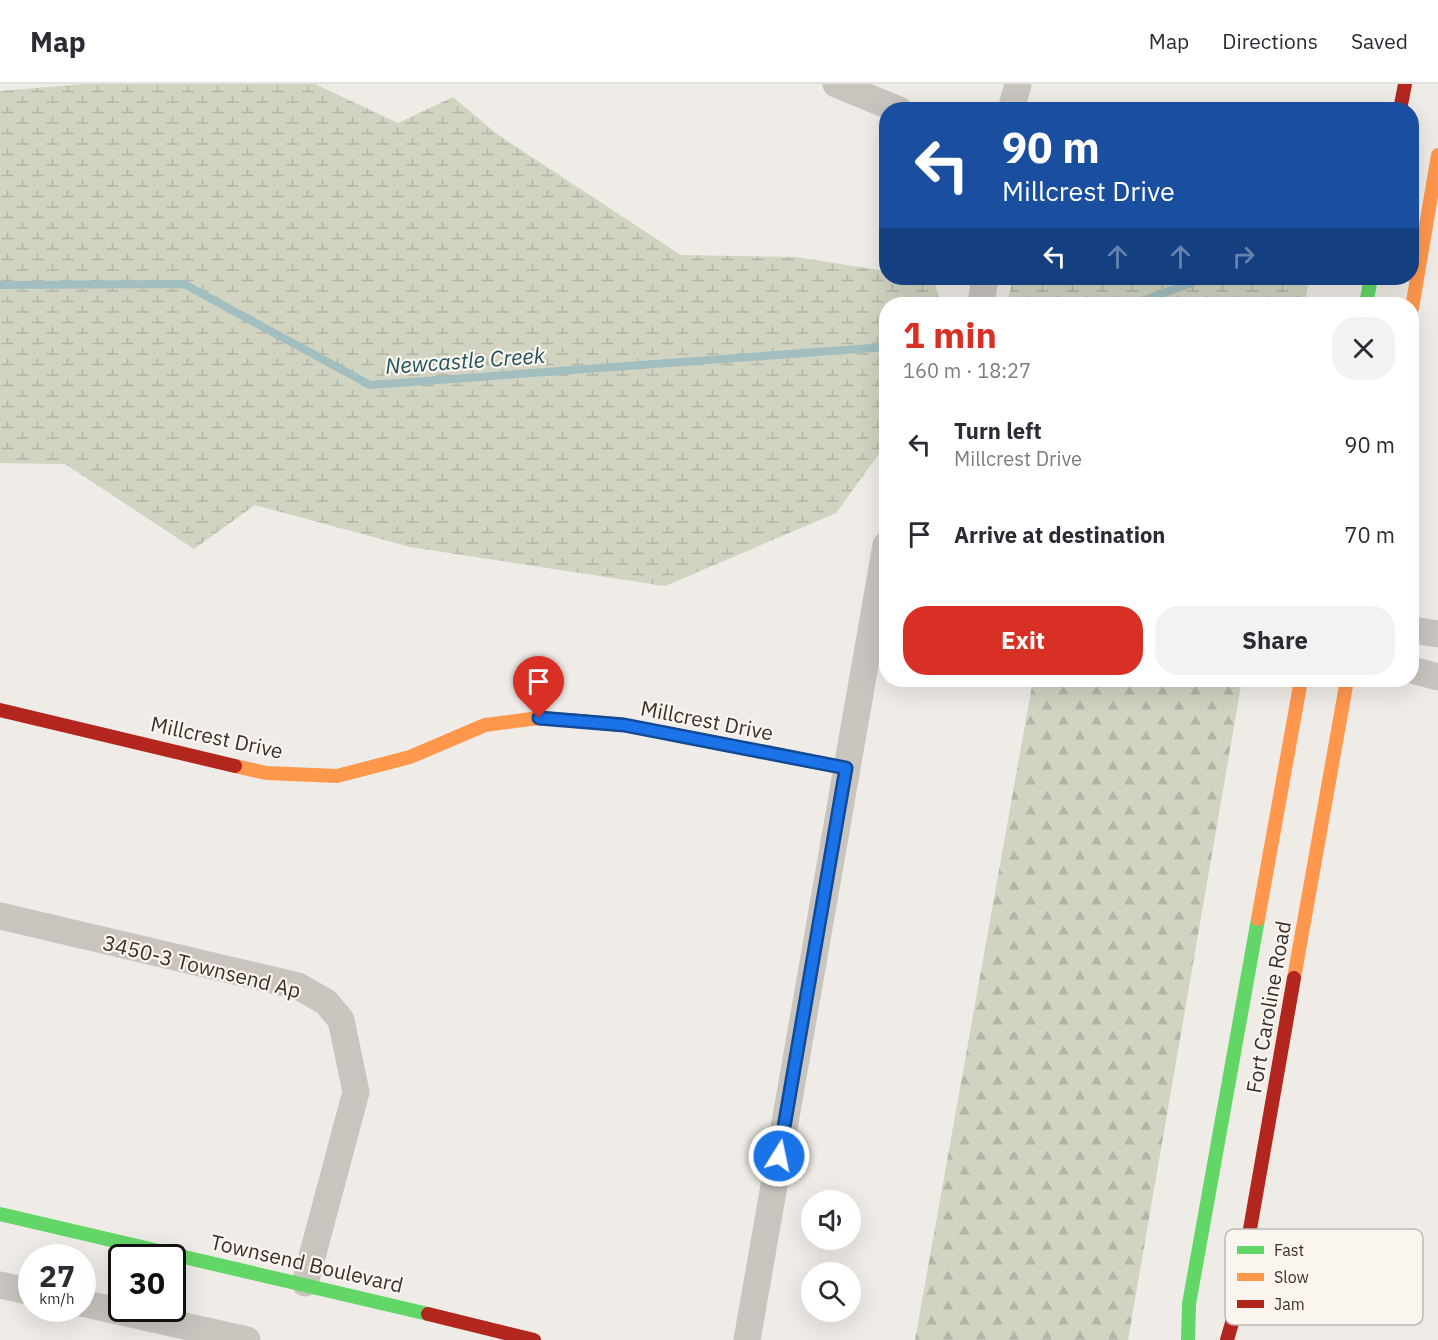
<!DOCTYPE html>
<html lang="en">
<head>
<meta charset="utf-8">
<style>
	body { margin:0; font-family:"IBM Plex Sans",sans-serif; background:#f2f2f3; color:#2b2b33; height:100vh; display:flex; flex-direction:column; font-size:22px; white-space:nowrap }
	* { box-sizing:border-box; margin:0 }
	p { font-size:20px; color:#7c7c81 }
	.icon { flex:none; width:33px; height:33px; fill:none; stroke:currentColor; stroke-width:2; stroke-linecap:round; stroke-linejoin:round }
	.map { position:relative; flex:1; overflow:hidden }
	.sheet { position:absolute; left:879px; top:213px; width:540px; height:390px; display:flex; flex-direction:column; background:#fff; border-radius:24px; box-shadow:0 6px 24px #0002 }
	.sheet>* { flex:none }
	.hud { position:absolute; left:879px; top:18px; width:540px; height:183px; border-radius:24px; box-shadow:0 6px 24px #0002; background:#1a4fa0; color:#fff; overflow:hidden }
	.controls { position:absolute; left:801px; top:1106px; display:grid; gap:12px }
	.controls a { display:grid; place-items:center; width:60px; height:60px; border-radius:50%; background:#fff; box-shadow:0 6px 24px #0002; font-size:30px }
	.speed { position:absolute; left:18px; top:1160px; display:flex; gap:12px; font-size:30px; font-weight:700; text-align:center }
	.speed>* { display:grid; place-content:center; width:78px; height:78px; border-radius:50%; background:#fff; box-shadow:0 6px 24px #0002; line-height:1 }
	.speed small { font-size:15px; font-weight:400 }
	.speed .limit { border:3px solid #111; border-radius:9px; background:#fff; color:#111 }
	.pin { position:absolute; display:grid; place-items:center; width:51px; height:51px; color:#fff; margin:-62px -26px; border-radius:50% 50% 50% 0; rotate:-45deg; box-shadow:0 0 6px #0007 }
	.pin .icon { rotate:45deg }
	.me { position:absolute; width:66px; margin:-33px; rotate:10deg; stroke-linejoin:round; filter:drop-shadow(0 0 4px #0008) }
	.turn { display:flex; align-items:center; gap:21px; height:126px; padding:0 24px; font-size:27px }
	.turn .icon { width:78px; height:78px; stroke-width:2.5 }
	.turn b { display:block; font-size:42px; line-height:51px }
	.lanes { display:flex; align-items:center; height:57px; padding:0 24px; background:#0003; justify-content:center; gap:30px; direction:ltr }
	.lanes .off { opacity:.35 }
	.round { display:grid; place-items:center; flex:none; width:63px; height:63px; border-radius:24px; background:#f2f2f3 }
	.head { display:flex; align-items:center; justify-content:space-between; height:102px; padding:0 24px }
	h1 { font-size:36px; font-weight:700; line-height:45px; color:#d93025 }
	.button { display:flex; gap:12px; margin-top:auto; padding:12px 24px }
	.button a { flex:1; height:69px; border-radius:24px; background:#d93025; color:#fff; font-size:24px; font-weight:700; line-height:69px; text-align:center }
	.button a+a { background:#f2f2f3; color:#2b2b33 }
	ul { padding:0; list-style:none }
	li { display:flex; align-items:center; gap:18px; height:90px; padding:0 24px }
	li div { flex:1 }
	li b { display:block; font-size:22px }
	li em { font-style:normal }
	header { display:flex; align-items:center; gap:36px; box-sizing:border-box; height:84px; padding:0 30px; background:#fff; border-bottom:2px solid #e1e1e2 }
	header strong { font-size:28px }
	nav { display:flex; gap:33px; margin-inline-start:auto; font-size:21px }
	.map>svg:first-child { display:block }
	.forest { fill:url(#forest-firs) }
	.wetland { fill:url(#wetland-marsh) }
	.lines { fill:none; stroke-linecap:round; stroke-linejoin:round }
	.stream { stroke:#a3bebf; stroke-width:8 }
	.street { stroke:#c9c4be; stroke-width:27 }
	.fast { stroke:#63d668; stroke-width:14 }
	.slow { stroke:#ff974d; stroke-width:14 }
	.jam { stroke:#b3261e; stroke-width:14 }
	.route-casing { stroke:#114b97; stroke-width:15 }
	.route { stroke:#1a73e8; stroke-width:10 }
	.labels { text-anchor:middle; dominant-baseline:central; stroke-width:4.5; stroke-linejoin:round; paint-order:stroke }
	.street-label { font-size:21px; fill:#3a312c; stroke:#faf5ef }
	.water-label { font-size:22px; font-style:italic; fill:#23545a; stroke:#faf5ef }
	.key { fill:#faf5ef; stroke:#c0bab4; stroke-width:1.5 }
	.key-label { font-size:16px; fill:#3a312c }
</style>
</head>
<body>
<header>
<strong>Map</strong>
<nav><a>Map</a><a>Directions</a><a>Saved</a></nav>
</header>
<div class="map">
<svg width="1438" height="1256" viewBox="0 0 1438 1256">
	<defs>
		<pattern id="forest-firs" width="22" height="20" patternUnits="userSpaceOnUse" patternTransform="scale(1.5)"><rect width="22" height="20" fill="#d0d4c1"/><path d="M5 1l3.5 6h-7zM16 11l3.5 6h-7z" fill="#b3b6a6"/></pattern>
		<pattern id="wetland-marsh" width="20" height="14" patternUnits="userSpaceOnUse" patternTransform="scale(1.5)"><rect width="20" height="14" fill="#d0d4c1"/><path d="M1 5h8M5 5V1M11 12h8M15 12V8" fill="none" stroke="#b3b6a6"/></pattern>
	</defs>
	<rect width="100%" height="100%" fill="#efebe6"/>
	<polygon class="forest" points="1033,596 1242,596 1128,1256 915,1256"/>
	<g class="wetland">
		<polygon points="83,0 315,0 398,39 453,13 498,51 681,171 795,173 886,187 886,194 933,194 941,220 886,220 886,360 836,429 665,502 410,463 255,421 194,465 65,380 0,379 0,7"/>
		<polygon points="1012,194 1309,194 1305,220 1008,220"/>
	</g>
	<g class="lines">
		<g class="stream">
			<polyline points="0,201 184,200 370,301 886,263"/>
			<polyline points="1133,220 1206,194"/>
		</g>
		<g class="street">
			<polyline points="836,0 899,26"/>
			<polyline points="1011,26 1018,0"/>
			<polyline points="981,220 985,194"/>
			<polyline points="1412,546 1438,550"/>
			<polyline points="1412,586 1438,593"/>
			<polyline points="0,832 298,902 326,918 341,936 356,1008 305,1199"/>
			<polyline points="0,1201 32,1208"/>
			<polyline points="82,1219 247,1256"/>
			<polyline points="747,1256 886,461"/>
		</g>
		<g class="fast">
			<polyline points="1366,220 1371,194"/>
			<polyline points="0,1130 428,1230"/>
			<polyline points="1188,1256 1189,1220 1258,835"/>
		</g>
		<g class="slow">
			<polyline points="1412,224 1438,71"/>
			<polyline points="235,682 266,689 337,692 410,673 485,641 539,634 568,636"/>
			<polyline points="1258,835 1301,596"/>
			<polyline points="1294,894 1347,596"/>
		</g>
		<g class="jam">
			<polyline points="1400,26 1405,0"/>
			<polyline points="0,626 235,682"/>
			<polyline points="568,636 624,641 846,684"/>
			<polyline points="428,1230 534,1256"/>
			<polyline points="1227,1256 1236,1225 1294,894"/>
		</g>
	</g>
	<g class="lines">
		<g class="route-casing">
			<polyline id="route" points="539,634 624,641 846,684 779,1072"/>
		</g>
		<use href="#route" class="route"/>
	</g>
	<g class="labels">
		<g class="street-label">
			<text transform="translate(707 636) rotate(11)">Millcrest Drive</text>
			<text transform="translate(217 653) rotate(12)">Millcrest Drive</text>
			<text transform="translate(202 882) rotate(14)">3450-3 Townsend Ap</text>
			<text transform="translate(1268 923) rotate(-80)">Fort Caroline Road</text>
			<text transform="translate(307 1179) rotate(13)">Townsend Boulevard</text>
		</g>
		<g class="water-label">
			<text transform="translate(465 276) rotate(-4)">Newcastle Creek</text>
		</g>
	</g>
	<rect x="1225" y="1145" width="198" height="96" rx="9" class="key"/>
	<rect x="1237" y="1162" width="27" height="8" fill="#63d668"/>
	<rect x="1237" y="1189" width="27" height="8" fill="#ff974d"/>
	<rect x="1237" y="1216" width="27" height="8" fill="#b3261e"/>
	<g class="key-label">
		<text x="1274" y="1172">Fast</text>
		<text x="1274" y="1199">Slow</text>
		<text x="1274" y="1226">Jam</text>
	</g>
</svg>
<div class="controls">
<a><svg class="icon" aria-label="sound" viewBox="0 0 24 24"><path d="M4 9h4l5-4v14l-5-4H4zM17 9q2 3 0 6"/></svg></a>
<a><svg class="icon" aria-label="search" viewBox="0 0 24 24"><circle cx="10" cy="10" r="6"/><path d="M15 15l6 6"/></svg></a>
</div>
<div class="speed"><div>27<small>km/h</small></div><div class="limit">30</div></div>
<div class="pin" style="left:539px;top:634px;background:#d93025"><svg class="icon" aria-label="arrive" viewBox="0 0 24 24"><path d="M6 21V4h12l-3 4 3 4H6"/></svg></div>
<svg class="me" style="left:779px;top:1072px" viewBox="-20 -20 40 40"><circle r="17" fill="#1a73e8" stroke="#fff" stroke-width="3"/><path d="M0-11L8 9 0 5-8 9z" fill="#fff"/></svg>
<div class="hud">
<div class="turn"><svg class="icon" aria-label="left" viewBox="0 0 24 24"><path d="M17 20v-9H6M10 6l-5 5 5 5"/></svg><div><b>90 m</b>Millcrest Drive</div></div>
<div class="lanes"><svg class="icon" aria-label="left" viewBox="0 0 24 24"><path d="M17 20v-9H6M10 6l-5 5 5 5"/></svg><svg class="icon off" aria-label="ahead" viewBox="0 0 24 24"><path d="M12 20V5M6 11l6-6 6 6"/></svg><svg class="icon off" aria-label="ahead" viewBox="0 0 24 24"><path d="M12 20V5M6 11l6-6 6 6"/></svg><svg class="icon off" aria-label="right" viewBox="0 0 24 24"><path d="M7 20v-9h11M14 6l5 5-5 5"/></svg></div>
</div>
<section class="sheet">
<div class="head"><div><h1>1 min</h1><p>160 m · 18:27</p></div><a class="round"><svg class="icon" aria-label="close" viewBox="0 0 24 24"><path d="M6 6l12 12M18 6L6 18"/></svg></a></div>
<ul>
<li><svg class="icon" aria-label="left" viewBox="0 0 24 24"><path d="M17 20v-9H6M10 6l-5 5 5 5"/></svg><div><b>Turn left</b><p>Millcrest Drive</p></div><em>90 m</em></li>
<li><svg class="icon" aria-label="arrive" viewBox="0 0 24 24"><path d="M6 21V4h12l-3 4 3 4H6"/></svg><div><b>Arrive at destination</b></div><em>70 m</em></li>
</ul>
<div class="button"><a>Exit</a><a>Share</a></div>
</section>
</div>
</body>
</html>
